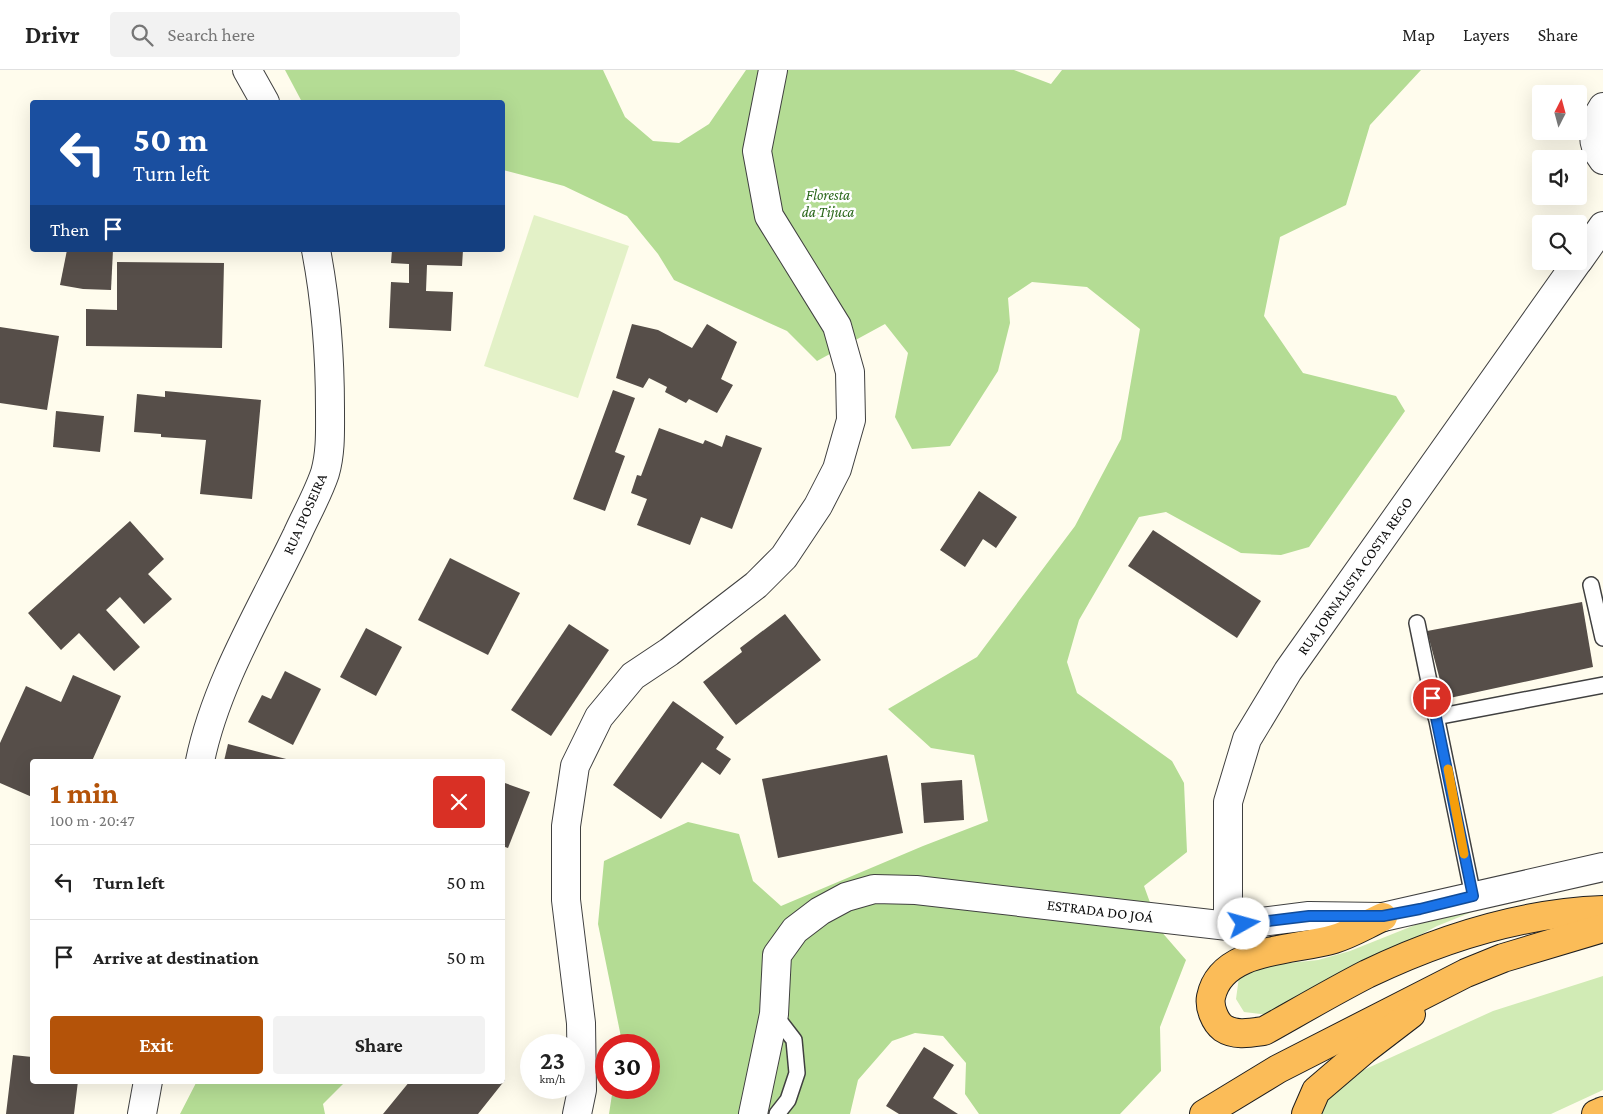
<!DOCTYPE html>
<html lang="en">
<head>
<meta charset="utf-8">
<style>
	body { margin:0; font-family:"Crimson Pro",serif; background:#f2f2f2; color:#222; height:100vh; display:flex; flex-direction:column; font-size:19px; white-space:nowrap }
	* { box-sizing:border-box; margin:0 }
	p { font-size:16px; color:#767676 }
	.icon { flex:none; width:28px; height:28px; fill:none; stroke:currentColor; stroke-width:2; stroke-linecap:round; stroke-linejoin:round }
	.map { position:relative; flex:1; overflow:hidden }
	.details { position:absolute; left:30px; top:689px; width:475px; height:325px; display:flex; flex-direction:column; background:#fff; border-radius:5px; box-shadow:0 5px 20px #0002 }
	.details>* { flex:none }
	.hud { position:absolute; left:30px; top:30px; width:475px; height:152px; border-radius:5px; box-shadow:0 5px 20px #0002; background:#1a4fa0; color:#fff; overflow:hidden }
	.needle { width:32px; rotate:6deg }
	.tools { position:absolute; left:1532px; top:15px; display:grid; gap:10px }
	.tools a { display:grid; place-items:center; width:55px; height:55px; border-radius:5px; background:#fff; box-shadow:0 5px 20px #0002; font-size:25px }
	.speed { position:absolute; left:520px; top:964px; display:flex; gap:10px; font-size:25px; font-weight:700; text-align:center }
	.speed>* { display:grid; place-content:center; width:65px; height:65px; border-radius:50%; background:#fff; box-shadow:0 5px 20px #0002; line-height:1 }
	.speed small { font-size:12px; font-weight:400 }
	.speed .limit { border:8px solid #d22; background:#fff; color:#111 }
	.pin { position:absolute; display:grid; place-items:center; width:42px; height:42px; color:#fff; margin:-21px; border:2px solid #fff; border-radius:50%; box-shadow:0 1px 5px #0007 }
	.me { position:absolute; width:55px; margin:-28px; rotate:83deg; stroke-linejoin:round; filter:drop-shadow(0 0 4px #0008) }
	.turn { display:flex; align-items:center; gap:18px; height:105px; padding:0 20px; font-size:22px }
	.turn .icon { width:65px; height:65px; stroke-width:2.5 }
	.turn b { display:block; font-size:35px; line-height:42px }
	.then { display:flex; align-items:center; height:48px; padding:0 20px; background:#0003; gap:10px; font-size:19px }
	.round { display:grid; place-items:center; flex:none; width:52px; height:52px; border-radius:5px; background:#f2f2f2 }
	.headline { display:flex; align-items:center; justify-content:space-between; height:85px; padding:0 20px }
	h1 { font-size:30px; font-weight:700; line-height:38px; color:#b45309 }
	.cta { display:flex; gap:10px; margin-top:auto; padding:10px 20px }
	.cta a { flex:1; height:58px; border-radius:5px; background:#b45309; color:#fff; font-size:20px; font-weight:700; line-height:58px; text-align:center }
	.cta a+a { background:#f2f2f2; color:#222 }
	ul { padding:0; list-style:none }
	li { display:flex; align-items:center; gap:15px; height:75px; padding:0 20px; border-top:1px solid #e0e0e0 }
	li div { flex:1 }
	li b { display:block; font-size:19px }
	li em { font-style:normal }
	header { display:flex; align-items:center; gap:30px; box-sizing:border-box; height:70px; padding:0 25px; background:#fff; border-bottom:1px solid #e0e0e0 }
	header strong { font-size:24px }
	nav { display:flex; gap:28px; margin-inline-start:auto; font-size:18px }
	.search { width:350px; height:45px; background:#f2f2f2; display:flex; align-items:center; gap:12px; box-sizing:border-box; padding:0 18px; border-radius:5px; color:#767676; font-size:19px }
	.map>svg:first-child { display:block }
	.green { fill:#d1ebb5 }
	.forest { fill:#b4dc94 }
	.pitch { fill:#e3f1c7 }
	.building { fill:#564e49 }
	.lines { fill:none; stroke-linecap:round; stroke-linejoin:round }
	.service-casing { stroke:#404040; stroke-width:18 }
	.minor-casing { stroke:#404040; stroke-width:30 }
	.trunk-casing { stroke:#1e1e1e; stroke-width:30 }
	.service { stroke:#fff; stroke-width:15 }
	.minor { stroke:#fff; stroke-width:28 }
	.trunk { stroke:#fbbc58; stroke-width:28 }
	.route-casing { stroke:#114b97; stroke-width:12 }
	.route { stroke:#1a73e8; stroke-width:9 }
	.slow { stroke:#f59e0b; stroke-width:9 }
	.labels { text-anchor:middle; dominant-baseline:central; stroke-width:5; stroke-linejoin:round; paint-order:stroke }
	.park-label { font-size:15px; font-style:italic; fill:#2a671b; stroke:#fff }
	.street-label { font-size:15px; fill:#0d0d0d; stroke:#fff }
</style>
</head>
<body>
<header>
<strong>Drivr</strong>
<div class="search"><svg class="icon" aria-label="search" viewBox="0 0 24 24"><circle cx="10" cy="10" r="6"/><path d="M15 15l6 6"/></svg>Search here</div>
<nav><a>Map</a><a>Layers</a><a>Share</a></nav>
</header>
<div class="map">
<svg width="1603" height="1044" viewBox="0 0 1603 1044">
	<rect width="100%" height="100%" fill="#fffced"/>
	<g class="green">
		<polygon points="1477,836 1477,840 1437,856 1269,945 1244,942 1236,929 1239,907 1260,896 1318,890 1350,881 1430,849"/>
		<polygon points="1603,906 1603,1020 1551,1044 1319,1044 1320,1036 1348,1007 1493,941"/>
	</g>
	<g class="forest">
		<polygon points="285,0 603,0 625,47 653,71 679,73 709,54 746,0 1014,0 1051,14 1062,0 1421,0 1370,55 1346,135 1280,167 1264,246 1303,303 1396,326 1405,341 1309,477 1281,485 1241,483 1166,442 1139,447 1079,550 1067,592 1077,623 1172,691 1184,713 1187,782 1144,816 1160,860 1186,890 1160,957 1161,1001 1120,1044 979,1044 965,1024 966,993 943,966 915,963 892,971 858,1010 850,1044 609,1044 613,1018 649,1018 649,975 620,975 621,967 598,854 604,791 688,752 739,764 753,811 781,836 923,776 988,751 974,685 931,678 888,639 977,587 1075,456 1121,369 1140,259 1087,217 1032,212 1008,228 1010,253 998,301 950,376 912,379 895,347 908,283 885,254 817,291 787,261 674,210 658,184 627,146 564,116 503,100 502,32 302,32"/>
		<polygon points="197,1011 346,1011 323,1034 325,1044 180,1044"/>
	</g>
	<polygon class="pitch" points="534,145 629,176 578,328 484,296"/>
	<g class="building">
		<polygon points="67,180 113,180 111,220 83,219 60,215"/>
		<polygon points="392,180 463,180 462,196 427,195 426,221 453,222 451,261 389,258 391,212 409,213 409,194 391,193"/>
		<polygon points="117,192 224,193 222,278 86,276 86,239 117,240"/>
		<polygon points="632,254 658,260 692,278 707,254 737,272 721,309 733,315 717,343 689,329 686,333 665,322 667,317 649,308 643,318 616,308"/>
		<polygon points="0,257 59,266 47,340 0,333"/>
		<polygon points="613,320 635,328 615,382 625,386 605,441 573,429"/>
		<polygon points="165,321 261,330 252,429 200,424 206,370 161,367 161,364 134,362 137,324 165,327"/>
		<polygon points="56,341 104,346 100,382 53,377"/>
		<polygon points="659,358 703,374 705,370 722,377 726,365 762,378 732,459 701,447 690,475 637,455 647,429 631,423 637,405 641,406"/>
		<polygon points="979,421 1017,447 996,478 983,469 965,497 940,480"/>
		<polygon points="130,451 164,489 148,504 172,529 144,554 120,527 106,540 140,577 114,601 79,563 61,580 28,543"/>
		<polygon points="1153,460 1261,531 1237,568 1128,496"/>
		<polygon points="450,488 520,523 488,585 418,550"/>
		<polygon points="1582,532 1593,597 1445,629 1427,561"/>
		<polygon points="785,544 821,590 736,655 703,612 742,582 740,578"/>
		<polygon points="569,554 609,580 551,666 511,640"/>
		<polygon points="366,558 402,577 376,626 340,607"/>
		<polygon points="285,601 321,619 293,675 248,652 262,625 271,629"/>
		<polygon points="73,605 121,626 92,691 32,691 32,727 0,713 0,673 26,616 61,632"/>
		<polygon points="673,631 724,667 716,679 731,689 720,705 702,692 661,749 613,715"/>
		<polygon points="228,674 294,691 224,691"/>
		<polygon points="887,685 903,763 778,788 762,709"/>
		<polygon points="962,710 964,750 924,753 921,713"/>
		<polygon points="502,712 530,722 508,778 502,776"/>
		<polygon points="924,977 954,995 933,1028 958,1044 899,1044 886,1036"/>
		<polygon points="13,985 32,987 32,1011 78,1011 74,1044 6,1044"/>
		<polygon points="502,1008 505,1010 478,1044 383,1044 410,1011 502,1011"/>
	</g>
	<g class="lines">
		<g class="service-casing">
			<g id="service">
				<polyline points="1591,515 1603,568"/>
				<polyline points="1417,553 1473,826"/>
				<polyline points="1436,647 1603,615"/>
				<polyline points="774,944 794,970 797,1003 788,1030 777,1044"/>
			</g>
		</g>
		<g class="minor-casing">
			<g id="minor">
				<polyline points="247,0 265,32"/>
				<path d="M 1603,37 C 1592,53 1590,74 1603,90"/>
				<polyline points="1579,190 1603,156"/>
				<path d="M 200,691 C 216,613 262,538 297,465 C 306,445 318,424 325,403 C 331,382 330,360 330,339 C 330,286 326,232 316,180"/>
				<polyline points="1228,856 1228,732 1247,669 1288,601 1578,191"/>
				<polyline points="142,1044 148,1011"/>
				<polyline points="577,1044 582,1020 581,953 566,830 566,756 575,696 599,647 633,606 669,582 756,515 784,487 818,436 837,399 851,350 850,302 837,256 769,146 757,81 773,0"/>
				<polyline points="753,1044 774,944 777,885 795,860 820,841 846,827 874,819 916,820 1228,856 1309,846 1383,847 1603,797"/>
			</g>
		</g>
		<g class="trunk-casing">
			<g id="trunk">
				<path d="M 1383,847 C 1367,854 1351,864 1334,869 C 1295,881 1221,877 1211,927 C 1209,937 1215,952 1223,958 C 1235,966 1250,963 1264,961 C 1298,942 1332,922 1367,904 C 1440,869 1521,843 1603,840"/>
				<polyline points="1204,1044 1278,999 1466,903 1503,888 1603,858"/>
				<polyline points="1306,1044 1316,1021 1364,980 1411,944"/>
				<polyline points="1596,1044 1603,1041"/>
			</g>
		</g>
		<use href="#service" class="service"/>
		<use href="#minor" class="minor"/>
		<use href="#trunk" class="trunk"/>
	</g>
	<g class="lines">
		<g class="route-casing">
			<polyline id="route" points="1244,854 1309,846 1383,846 1420,839 1473,826 1432,628"/>
		</g>
		<use href="#route" class="route"/>
		<polyline class="slow" points="1448,699 1464,784"/>
	</g>
	<g class="labels">
		<g class="park-label">
			<text x="828" y="125">Floresta<tspan x="828" dy="17">da Tijuca</tspan></text>
		</g>
		<g class="street-label">
			<text transform="translate(305 444) rotate(-66)">RUA IPOSEIRA</text>
			<text transform="translate(1355 506) rotate(-55)">RUA JORNALISTA COSTA REGO</text>
			<text transform="translate(1100 841) rotate(7)">ESTRADA DO JOÁ</text>
		</g>
	</g>
</svg>
<div class="tools">
<a><svg class="needle" viewBox="-14 -14 28 28"><path d="M0-13l5 13h-10z" fill="#e53935"/><path d="M0 13l5-13h-10z" fill="#767676"/></svg></a>
<a><svg class="icon" aria-label="sound" viewBox="0 0 24 24"><path d="M4 9h4l5-4v14l-5-4H4zM17 9q2 3 0 6"/></svg></a>
<a><svg class="icon" aria-label="search" viewBox="0 0 24 24"><circle cx="10" cy="10" r="6"/><path d="M15 15l6 6"/></svg></a>
</div>
<div class="speed"><div>23<small>km/h</small></div><div class="limit">30</div></div>
<div class="pin" style="left:1432px;top:628px;background:#d93025"><svg class="icon" aria-label="arrive" viewBox="0 0 24 24"><path d="M6 21V4h12l-3 4 3 4H6"/></svg></div>
<svg class="me" style="left:1244px;top:854px" viewBox="-20 -20 40 40"><circle r="19" fill="#fff"/><path d="M0-13L10 11 0 6-10 11z" fill="#1a73e8"/></svg>
<div class="hud">
<div class="turn"><svg class="icon" aria-label="left" viewBox="0 0 24 24"><path d="M17 20v-9H6M10 6l-5 5 5 5"/></svg><div><b>50 m</b>Turn left</div></div>
<div class="then">Then<svg class="icon" aria-label="arrive" viewBox="0 0 24 24"><path d="M6 21V4h12l-3 4 3 4H6"/></svg></div>
</div>
<section class="details">
<div class="headline"><div><h1>1 min</h1><p>100 m · 20:47</p></div><a class="round" style="background:#d93025;color:#fff"><svg class="icon" aria-label="close" viewBox="0 0 24 24"><path d="M6 6l12 12M18 6L6 18"/></svg></a></div>
<ul>
<li><svg class="icon" aria-label="left" viewBox="0 0 24 24"><path d="M17 20v-9H6M10 6l-5 5 5 5"/></svg><div><b>Turn left</b></div><em>50 m</em></li>
<li><svg class="icon" aria-label="arrive" viewBox="0 0 24 24"><path d="M6 21V4h12l-3 4 3 4H6"/></svg><div><b>Arrive at destination</b></div><em>50 m</em></li>
</ul>
<div class="cta"><a>Exit</a><a>Share</a></div>
</section>
</div>
</body>
</html>
